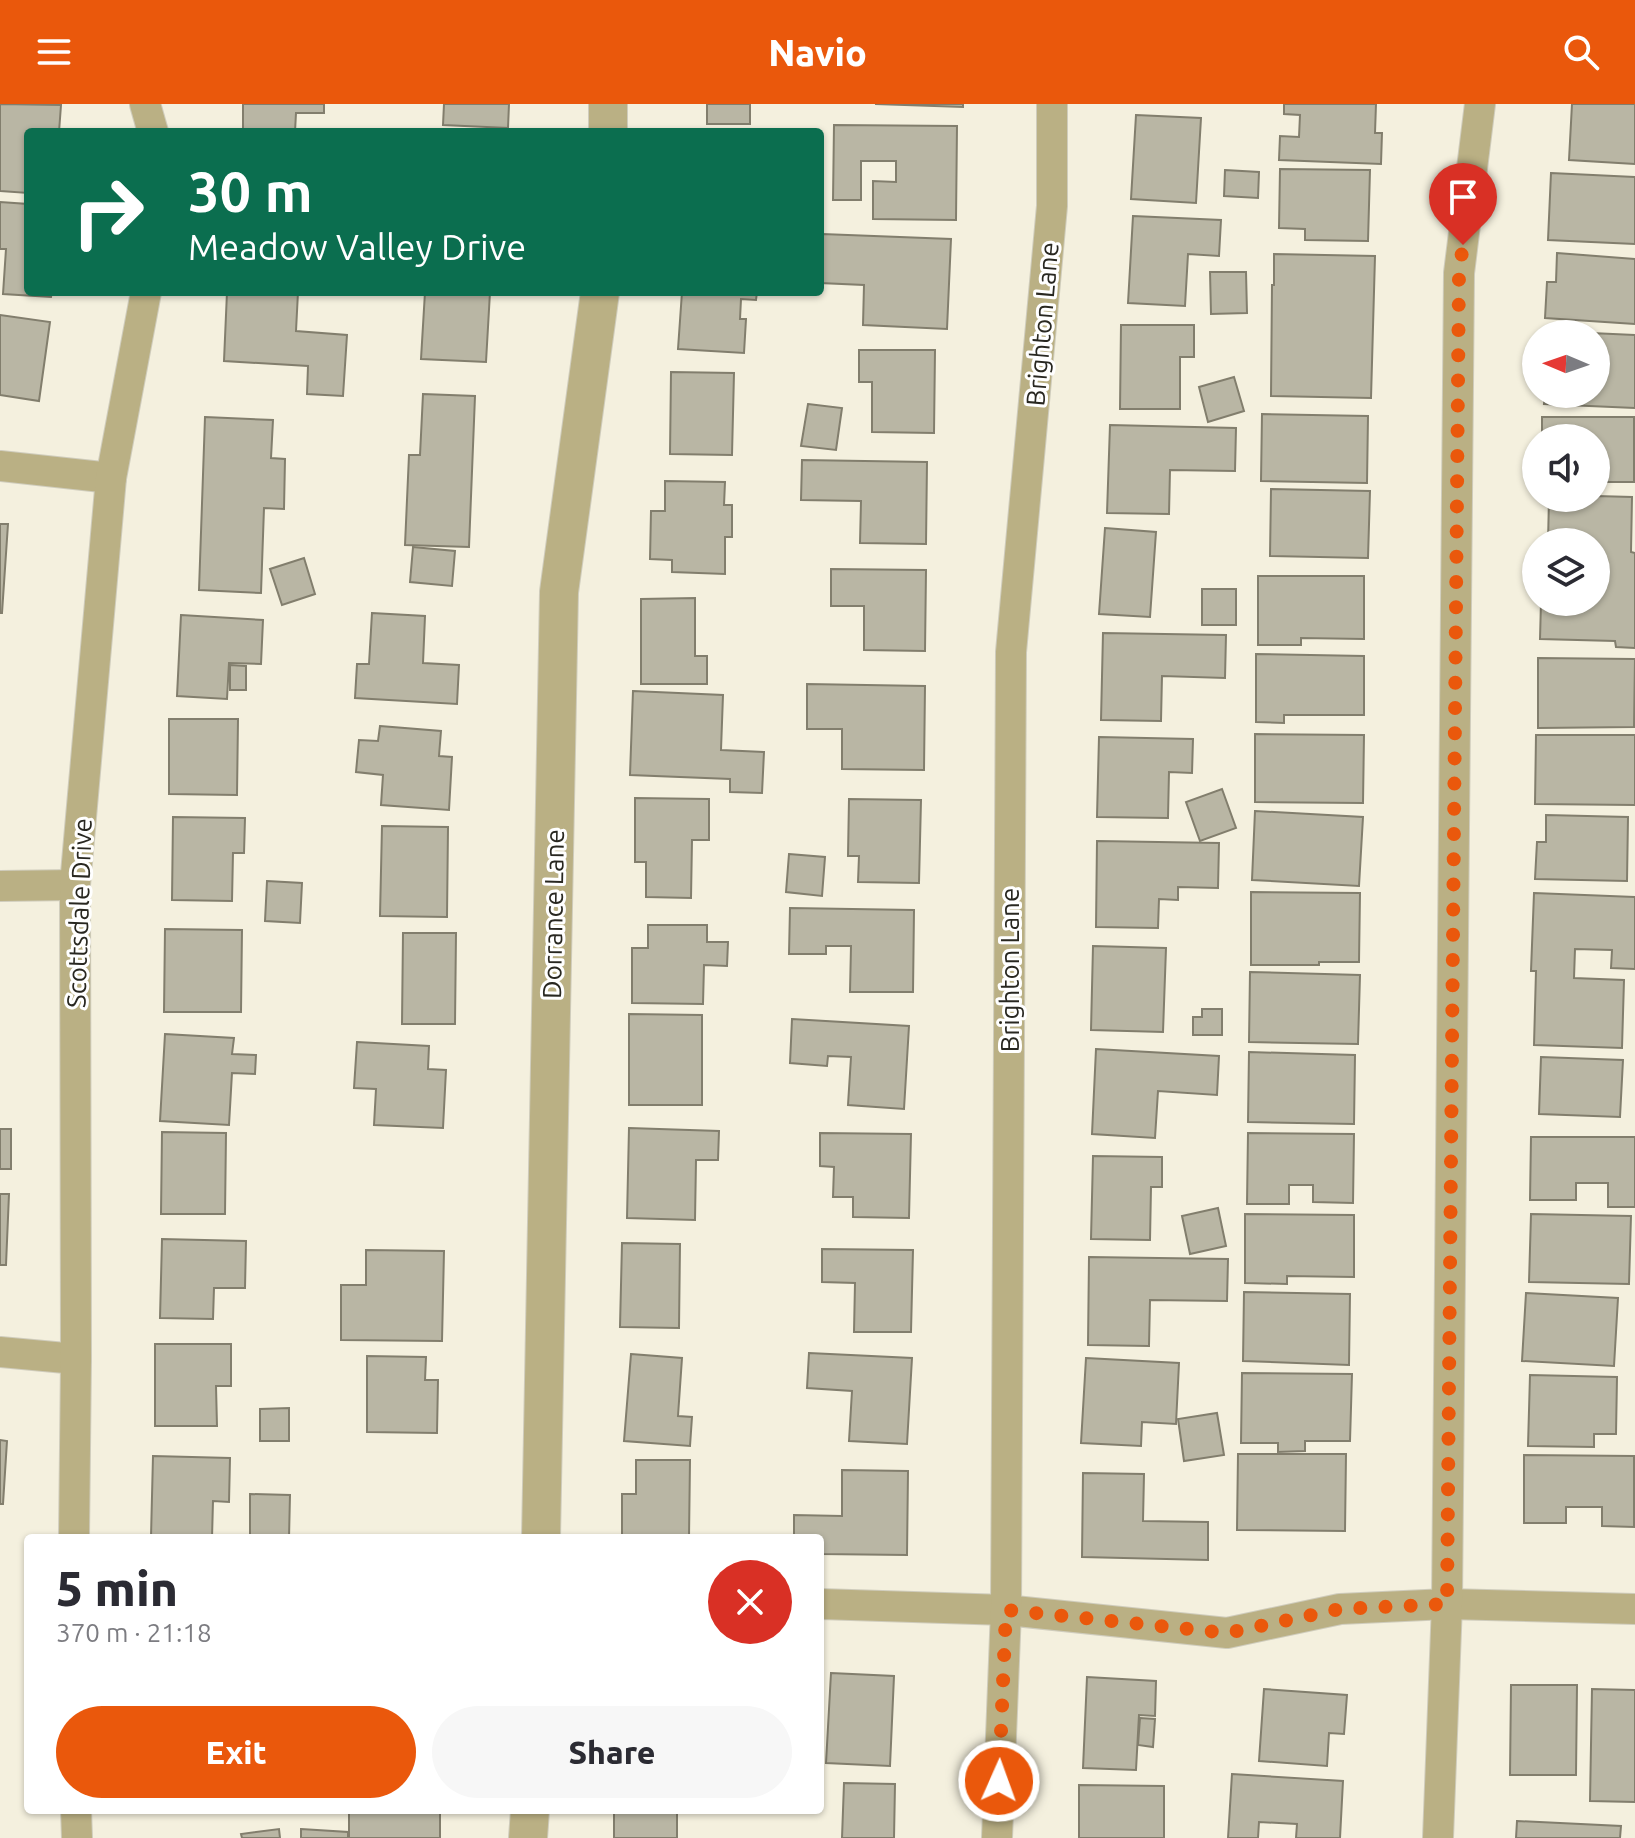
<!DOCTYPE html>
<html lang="en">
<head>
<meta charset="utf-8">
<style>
	body { margin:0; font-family:Ubuntu,sans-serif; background:#f7f7f7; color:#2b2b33; height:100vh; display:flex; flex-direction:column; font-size:30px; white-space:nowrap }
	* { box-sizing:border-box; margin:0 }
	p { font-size:26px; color:#7c7c81 }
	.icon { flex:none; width:44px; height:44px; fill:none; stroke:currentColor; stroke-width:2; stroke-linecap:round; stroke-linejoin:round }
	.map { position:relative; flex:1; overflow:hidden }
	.sheet { position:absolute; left:24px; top:1430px; width:800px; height:280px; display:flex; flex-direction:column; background:#fff; border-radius:8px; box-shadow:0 2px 6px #0004 }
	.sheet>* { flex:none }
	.top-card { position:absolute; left:24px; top:24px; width:800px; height:168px; border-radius:8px; box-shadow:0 2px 6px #0004; background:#0b6e4f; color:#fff; overflow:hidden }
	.needle { width:52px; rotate:272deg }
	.tools { position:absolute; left:1522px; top:216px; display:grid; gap:16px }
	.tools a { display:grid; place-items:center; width:88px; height:88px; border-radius:50%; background:#fff; box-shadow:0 2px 6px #0004; font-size:40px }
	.pin { position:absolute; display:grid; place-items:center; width:68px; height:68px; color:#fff; margin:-82px -34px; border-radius:50% 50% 50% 0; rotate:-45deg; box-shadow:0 0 8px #0007 }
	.pin .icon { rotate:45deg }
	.me { position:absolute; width:88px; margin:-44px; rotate:2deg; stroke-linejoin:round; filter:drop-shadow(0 0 6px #0008) }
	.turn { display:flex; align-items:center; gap:28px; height:168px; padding:0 32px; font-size:36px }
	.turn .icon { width:104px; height:104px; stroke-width:2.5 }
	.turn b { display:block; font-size:56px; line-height:68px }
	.round { display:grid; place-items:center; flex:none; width:84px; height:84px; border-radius:42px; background:#f7f7f7 }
	.overview { display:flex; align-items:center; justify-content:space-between; height:136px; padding:0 32px }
	h1 { font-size:48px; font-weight:800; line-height:60px }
	.cta { display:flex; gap:16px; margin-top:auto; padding:16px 32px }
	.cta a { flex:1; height:92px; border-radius:48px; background:#ea580c; color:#fff; font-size:32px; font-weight:800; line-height:92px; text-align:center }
	.cta a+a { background:#f7f7f7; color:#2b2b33 }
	header { display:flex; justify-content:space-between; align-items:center; height:104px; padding:0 32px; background:#ea580c; color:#fff; font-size:36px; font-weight:800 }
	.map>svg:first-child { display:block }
	.building { fill:#b9b6a4; stroke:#827e6d; stroke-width:2 }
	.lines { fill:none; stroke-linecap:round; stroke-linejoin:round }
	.minor-casing { stroke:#cfccbc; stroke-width:32 }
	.tertiary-casing { stroke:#cfccbc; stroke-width:40 }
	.minor { stroke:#bab084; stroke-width:30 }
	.tertiary { stroke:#bab084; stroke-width:38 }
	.route { stroke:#ea580c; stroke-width:14; stroke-dasharray:0 25.2 }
	.labels { text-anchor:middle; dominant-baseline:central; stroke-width:6; stroke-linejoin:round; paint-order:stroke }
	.street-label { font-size:26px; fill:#282720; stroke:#fff }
</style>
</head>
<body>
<header><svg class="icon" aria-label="menu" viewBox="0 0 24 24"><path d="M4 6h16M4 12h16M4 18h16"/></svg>Navio<svg class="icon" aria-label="search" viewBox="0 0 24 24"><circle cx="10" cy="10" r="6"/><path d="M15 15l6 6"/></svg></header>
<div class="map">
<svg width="1635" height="1734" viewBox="0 0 1635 1734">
	<rect width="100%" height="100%" fill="#f4f0de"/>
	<g class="building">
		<polygon points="0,0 61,1 59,28 28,28 28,89 0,87"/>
		<polygon points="243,0 324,0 324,9 296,9 295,28 243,28"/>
		<polygon points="444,0 509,0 508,24 443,21"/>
		<rect x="707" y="0" width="43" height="20"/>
		<polygon points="875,0 963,0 963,3"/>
		<polygon points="1284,0 1376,0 1375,29 1382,29 1381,60 1279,56 1280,32 1299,33 1300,11 1284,10"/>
		<polygon points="1572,0 1635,0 1635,60 1569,56"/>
		<polygon points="1136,11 1201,14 1196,99 1131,95"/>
		<polygon points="834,21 957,22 956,116 873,115 873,77 896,78 896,57 861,57 861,96 833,96"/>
		<polygon points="1280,65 1370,66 1368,137 1305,136 1305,125 1279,124"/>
		<polygon points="1225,66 1259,68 1258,94 1224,92"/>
		<polygon points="1551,69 1635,73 1635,140 1548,136"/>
		<polygon points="0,98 28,100 28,188 52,188 51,193 3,190 6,145 0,145"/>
		<polygon points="1133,112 1221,116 1219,152 1188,150 1185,202 1128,199"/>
		<polygon points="822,130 951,135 947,225 863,221 864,181 820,179"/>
		<polygon points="1557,149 1635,155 1635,220 1545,214 1547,178 1556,178"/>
		<polygon points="1274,150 1375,152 1371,294 1271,292 1272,181 1274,181"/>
		<polygon points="1210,168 1246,168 1247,209 1211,210"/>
		<polygon points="227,188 298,188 296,227 347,231 343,292 307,290 308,262 224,257"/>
		<polygon points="425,188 490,188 486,258 421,255"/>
		<polygon points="682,188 757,188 756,196 741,195 740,215 746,215 744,249 678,245"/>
		<polygon points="0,211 50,218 39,297 0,291"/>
		<polygon points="1121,221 1194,221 1194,253 1180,253 1180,305 1120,305"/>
		<polygon points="1547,227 1635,231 1635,304 1544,300 1545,290 1596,290 1596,230 1547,230"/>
		<polygon points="859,246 935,246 934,329 872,328 872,278 859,278"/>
		<polygon points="671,268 734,269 732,351 670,350"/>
		<polygon points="1234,273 1244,307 1208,318 1199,283"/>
		<polygon points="423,290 475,292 469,443 405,441 409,351 420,351"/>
		<polygon points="808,300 842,304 836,346 801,342"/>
		<polygon points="1262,310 1368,312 1367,379 1261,377"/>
		<polygon points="205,313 273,316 271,354 285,355 284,405 264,404 261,489 199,486"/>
		<polygon points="1542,313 1634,313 1634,378 1596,378 1596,334 1542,334"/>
		<polygon points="1110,321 1236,324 1235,367 1170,366 1169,410 1107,409"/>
		<polygon points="802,356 927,358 926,440 860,439 861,397 801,396"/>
		<polygon points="665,377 725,378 724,401 732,401 732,433 725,433 725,470 672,468 672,456 650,455 651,407 665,407"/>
		<polygon points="1271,385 1370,387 1368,454 1270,452"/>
		<polygon points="1596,392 1632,393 1631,448 1635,449 1635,544 1616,543 1615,537 1540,535 1541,498 1596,498 1596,438 1548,438 1549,394 1596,394"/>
		<polygon points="0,420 8,420 2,509 0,509"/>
		<polygon points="1105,424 1156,428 1150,513 1099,510"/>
		<polygon points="413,443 455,447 452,482 410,478"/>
		<polygon points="304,454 315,490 282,501 270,465"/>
		<polygon points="831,465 926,466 925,547 864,546 864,502 831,502"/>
		<polygon points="1258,472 1364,472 1364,535 1301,534 1301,541 1258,541"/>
		<rect x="1202" y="485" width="34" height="36"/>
		<polygon points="695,494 695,552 707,552 707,580 641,580 641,495"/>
		<polygon points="372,509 425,512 423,559 459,561 457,600 355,594 357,560 369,560"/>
		<polygon points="181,511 263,516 261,560 229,559 227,595 177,592"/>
		<polygon points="1103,529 1226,531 1225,574 1162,572 1161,617 1101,616"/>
		<polygon points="1256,550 1364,552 1364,611 1284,611 1284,619 1256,618"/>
		<polygon points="1538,554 1635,555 1634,623 1538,624"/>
		<polygon points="230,561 246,562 246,586 230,586"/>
		<polygon points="807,580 925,582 924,666 842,665 842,625 807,625"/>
		<polygon points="633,587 723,591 721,646 764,648 762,689 730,688 730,675 630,671"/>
		<polygon points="169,615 238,615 237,691 169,690"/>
		<polygon points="380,622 441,627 439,652 452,653 449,706 381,701 383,671 356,668 359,636 378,637"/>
		<polygon points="1255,630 1364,631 1363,699 1255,698"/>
		<polygon points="1536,631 1635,631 1635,701 1535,700"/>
		<polygon points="1099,633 1193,635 1192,669 1169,668 1168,714 1097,713"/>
		<polygon points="1222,685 1236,724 1200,737 1186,698"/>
		<polygon points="635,694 709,695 709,736 692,736 691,794 646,793 646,758 635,758"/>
		<polygon points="849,695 921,696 919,779 858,778 859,752 848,752"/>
		<polygon points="1255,707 1363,713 1359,782 1252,776"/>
		<polygon points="1546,711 1628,713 1627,777 1535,775 1537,738 1546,738"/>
		<polygon points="173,713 245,714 244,749 233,749 232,797 172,796"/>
		<polygon points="382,722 448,723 447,813 380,812"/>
		<polygon points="1097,737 1219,739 1218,784 1178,783 1178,796 1159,795 1158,824 1096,823"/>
		<polygon points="789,750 825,753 822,792 786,788"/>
		<polygon points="267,777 302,779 300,819 265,817"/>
		<polygon points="1251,788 1360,789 1359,858 1319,858 1319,861 1251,861"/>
		<polygon points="1534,789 1635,793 1635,865 1611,864 1612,846 1575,845 1574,874 1624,876 1622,944 1534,941 1536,867 1531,867"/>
		<polygon points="790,804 914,806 913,888 850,888 851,842 826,842 826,850 789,850"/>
		<polygon points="648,821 707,821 707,838 728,838 727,862 704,861 703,900 632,899 632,844 648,844"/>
		<polygon points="165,825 242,826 241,908 164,908"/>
		<polygon points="403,829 456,829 455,920 402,920"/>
		<polygon points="1093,842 1166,844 1163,928 1091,926"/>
		<polygon points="1250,868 1360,871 1358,940 1249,938"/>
		<polygon points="1202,905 1222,905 1222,931 1193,931 1193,913 1202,913"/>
		<polygon points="629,910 702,911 702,1001 629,1001"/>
		<polygon points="792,915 909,922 904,1005 848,1001 851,953 828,952 827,962 790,959"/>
		<polygon points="165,930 234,934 232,950 256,951 255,970 232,969 229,1021 160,1017"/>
		<polygon points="357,938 429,942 428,965 446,966 443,1024 374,1021 376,985 354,984"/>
		<polygon points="1096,945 1219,952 1217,991 1158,987 1155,1034 1092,1030"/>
		<polygon points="1249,948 1355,951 1354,1020 1248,1018"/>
		<polygon points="1541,953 1623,956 1620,1013 1539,1010"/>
		<polygon points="629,1024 719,1027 718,1056 696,1056 695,1116 627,1114"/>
		<rect x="0" y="1025" width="11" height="40"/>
		<polygon points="162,1028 226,1029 225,1110 161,1110"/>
		<polygon points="820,1029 911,1030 909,1114 853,1113 853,1093 833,1093 834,1063 820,1062"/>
		<polygon points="1248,1029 1354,1030 1353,1099 1313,1098 1313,1081 1289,1081 1289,1100 1247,1100"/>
		<polygon points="1531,1033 1635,1033 1635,1103 1608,1103 1608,1079 1576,1079 1576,1096 1530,1096"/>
		<polygon points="1093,1052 1162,1053 1162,1083 1151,1083 1150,1136 1091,1135"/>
		<polygon points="0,1090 9,1090 6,1161 0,1161"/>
		<polygon points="1218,1104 1226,1142 1190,1150 1182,1112"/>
		<polygon points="1245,1110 1354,1111 1354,1173 1287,1172 1287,1180 1245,1179"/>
		<polygon points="1531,1110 1631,1112 1629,1180 1529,1178"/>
		<polygon points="162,1135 246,1137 245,1184 214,1184 213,1215 160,1214"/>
		<polygon points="622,1139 680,1140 679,1224 620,1223"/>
		<polygon points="822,1145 913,1146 911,1228 854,1228 855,1179 822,1178"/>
		<polygon points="366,1146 444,1147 442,1237 341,1236 341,1181 366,1181"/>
		<polygon points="1089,1153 1228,1155 1227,1197 1150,1196 1149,1242 1088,1241"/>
		<polygon points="1244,1188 1350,1190 1349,1261 1243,1257"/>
		<polygon points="1526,1189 1618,1194 1614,1262 1522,1257"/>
		<polygon points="155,1240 231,1240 231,1282 216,1282 217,1322 155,1322"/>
		<polygon points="809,1249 912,1254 907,1340 849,1337 852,1287 807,1284"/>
		<polygon points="631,1250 682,1254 678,1312 692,1313 690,1342 624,1337"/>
		<polygon points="367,1252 426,1253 425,1276 438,1276 437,1329 367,1328"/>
		<polygon points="1086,1254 1179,1259 1176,1320 1142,1318 1141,1342 1081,1339"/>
		<polygon points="1242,1269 1352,1270 1350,1337 1305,1337 1305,1347 1278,1348 1278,1339 1241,1339"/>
		<polygon points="1530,1271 1617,1273 1616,1330 1594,1330 1594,1343 1528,1342"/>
		<polygon points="289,1304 289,1337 260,1337 260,1305"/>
		<polygon points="1217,1309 1224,1351 1184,1357 1178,1315"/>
		<polygon points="0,1336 7,1337 3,1400 0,1400"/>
		<polygon points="1238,1350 1346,1350 1345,1427 1237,1426"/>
		<polygon points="1524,1351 1634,1352 1634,1423 1602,1422 1602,1403 1566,1403 1566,1419 1524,1419"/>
		<polygon points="153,1352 230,1354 229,1398 213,1397 212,1434 151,1433"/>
		<polygon points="636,1356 690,1356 689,1434 622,1434 622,1390 636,1390"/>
		<polygon points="842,1366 908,1367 907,1451 820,1450 820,1434 794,1434 794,1411 842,1412"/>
		<polygon points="1083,1369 1144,1370 1143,1417 1208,1418 1208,1456 1082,1453"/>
		<polygon points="250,1390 290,1391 289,1434 250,1434"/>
		<polygon points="831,1569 894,1572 890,1662 826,1659"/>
		<polygon points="1087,1573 1156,1577 1155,1612 1139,1611 1136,1666 1083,1664"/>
		<polygon points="1511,1581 1577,1581 1576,1671 1510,1671"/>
		<polygon points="1264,1585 1347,1591 1344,1630 1329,1629 1327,1662 1259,1657"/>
		<polygon points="1592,1585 1635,1586 1635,1698 1590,1697"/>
		<polygon points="1140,1614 1155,1615 1153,1643 1138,1641"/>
		<polygon points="1232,1670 1343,1677 1340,1734 1296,1734 1297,1720 1259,1718 1258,1734 1228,1734"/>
		<polygon points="844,1679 895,1680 894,1734 842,1734"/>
		<polygon points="1079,1681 1164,1682 1164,1734 1079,1734"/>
		<rect x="349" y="1706" width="91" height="28"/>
		<rect x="614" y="1706" width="63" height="28"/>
		<polygon points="1517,1717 1621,1722 1620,1734 1516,1734"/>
		<polygon points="279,1725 280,1734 242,1734 241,1730"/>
		<polygon points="301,1725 348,1728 348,1734 301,1734"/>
	</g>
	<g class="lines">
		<g class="minor-casing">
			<g id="minor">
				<polyline points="145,0 153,28"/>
				<polyline points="0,362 111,374"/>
				<polyline points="0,782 75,781"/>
				<polyline points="0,1248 76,1255"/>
				<polyline points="74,1434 76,1255 75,781 111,374 146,188"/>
				<polyline points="820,1500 1006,1506 1227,1529 1340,1505 1447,1500 1635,1505"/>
				<polyline points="76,1706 77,1734"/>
				<polyline points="997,1734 1006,1506 1011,548 1052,102 1052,0"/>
				<polyline points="1438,1734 1447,1500 1459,169 1480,0"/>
			</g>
		</g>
		<g class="tertiary-casing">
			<g id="tertiary">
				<polyline points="608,28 608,0"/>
				<polyline points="541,1434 559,488 600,188"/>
				<polyline points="528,1734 530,1706"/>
			</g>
		</g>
		<use href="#minor" class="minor"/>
		<use href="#tertiary" class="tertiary"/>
	</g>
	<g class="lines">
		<polyline class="route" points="999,1677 1006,1506 1227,1529 1340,1505 1447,1500 1459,169 1463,141"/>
	</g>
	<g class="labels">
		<g class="street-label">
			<text transform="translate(1042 220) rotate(-85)">Brighton Lane</text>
			<text transform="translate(79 809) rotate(-88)">Scottsdale Drive</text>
			<text transform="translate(553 810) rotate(-89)">Dorrance Lane</text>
			<text transform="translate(1009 866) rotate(-90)">Brighton Lane</text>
		</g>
	</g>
</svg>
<div class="tools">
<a><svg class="needle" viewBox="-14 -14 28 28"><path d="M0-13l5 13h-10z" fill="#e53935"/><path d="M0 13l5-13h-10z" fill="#7c7c81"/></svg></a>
<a><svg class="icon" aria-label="sound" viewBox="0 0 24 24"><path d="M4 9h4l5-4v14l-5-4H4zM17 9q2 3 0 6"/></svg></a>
<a><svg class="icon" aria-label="layers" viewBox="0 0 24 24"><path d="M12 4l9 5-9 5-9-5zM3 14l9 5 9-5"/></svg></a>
</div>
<div class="pin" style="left:1463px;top:141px;background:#d93025"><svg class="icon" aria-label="arrive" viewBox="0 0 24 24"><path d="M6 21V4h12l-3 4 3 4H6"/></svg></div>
<svg class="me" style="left:999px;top:1677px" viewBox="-20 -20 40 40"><circle r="17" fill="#ea580c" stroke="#fff" stroke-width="3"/><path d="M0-11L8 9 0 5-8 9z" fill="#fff"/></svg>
<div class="top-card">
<div class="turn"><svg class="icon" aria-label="right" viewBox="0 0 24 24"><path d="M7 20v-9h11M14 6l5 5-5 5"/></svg><div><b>30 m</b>Meadow Valley Drive</div></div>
</div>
<section class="sheet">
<div class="overview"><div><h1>5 min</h1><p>370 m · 21:18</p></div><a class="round" style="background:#d93025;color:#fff"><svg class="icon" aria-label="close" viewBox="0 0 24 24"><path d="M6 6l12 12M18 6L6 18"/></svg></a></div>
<div class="cta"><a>Exit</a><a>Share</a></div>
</section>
</div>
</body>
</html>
